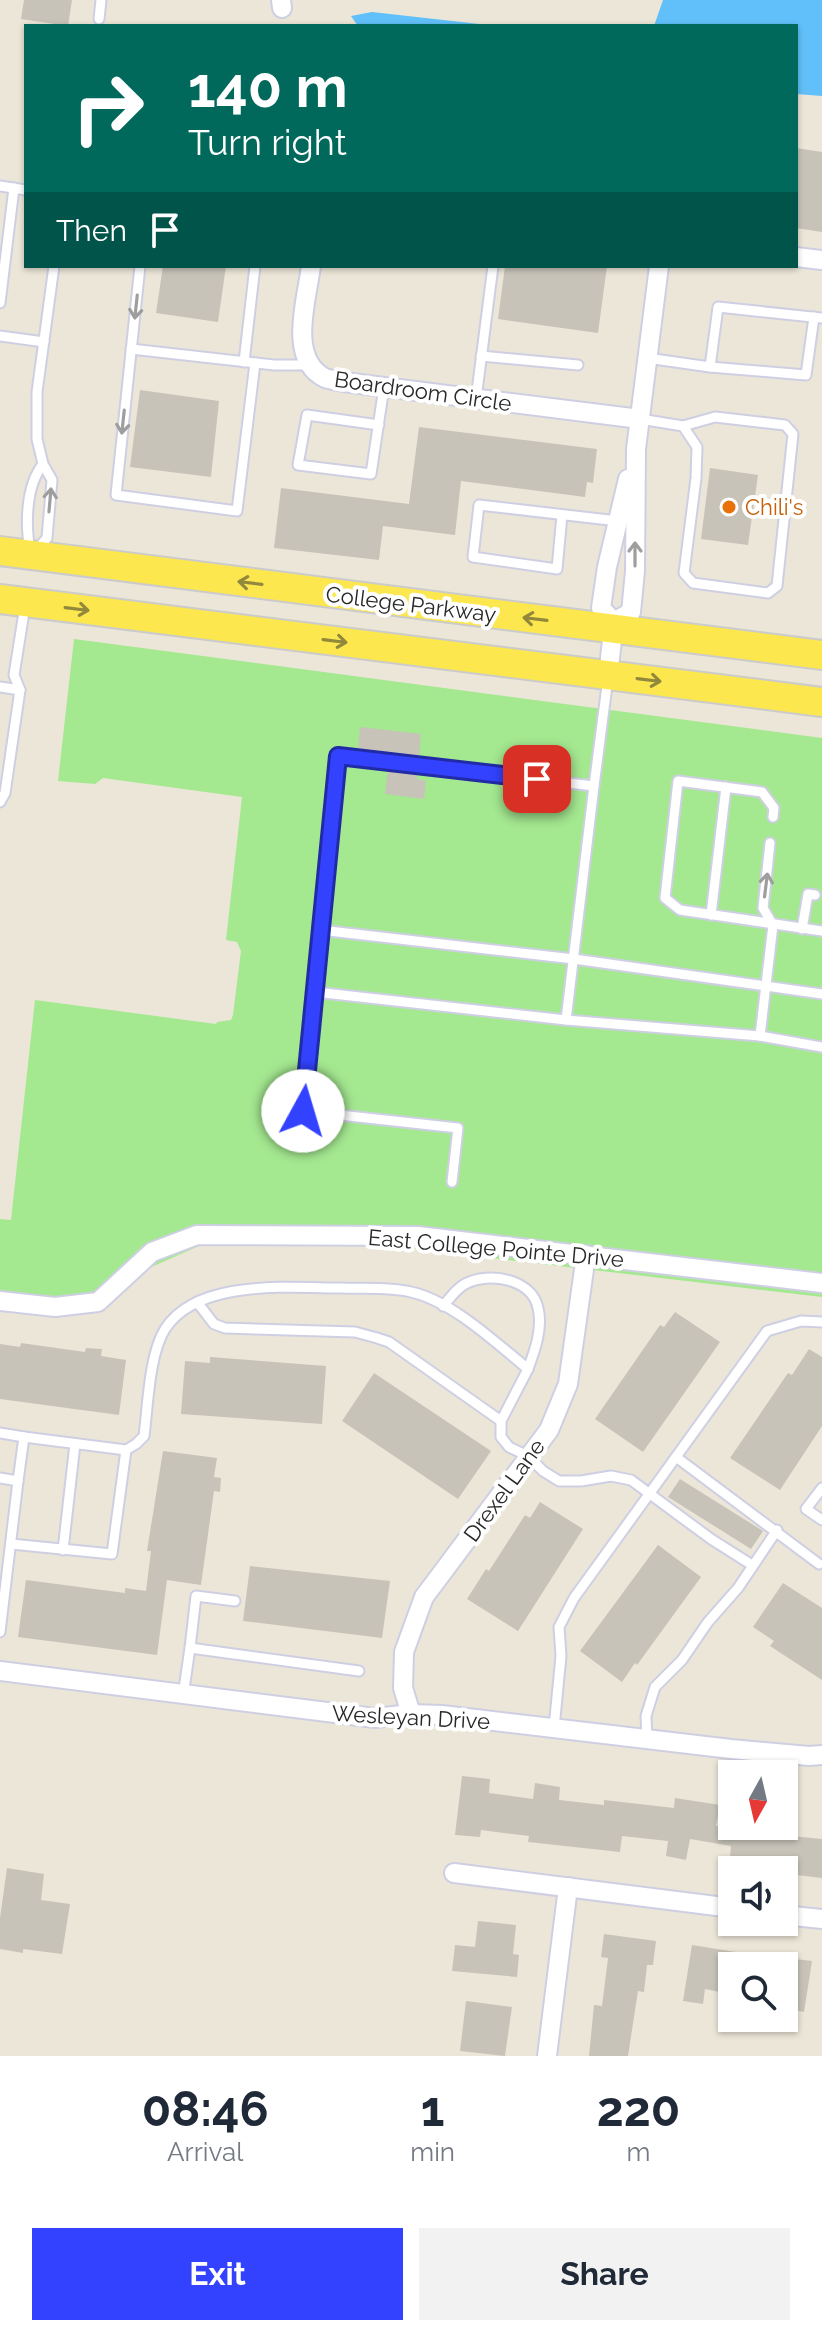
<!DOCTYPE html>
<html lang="en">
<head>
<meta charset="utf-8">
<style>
	body { margin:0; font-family:Raleway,sans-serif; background:#f2f2f3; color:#1f2937; height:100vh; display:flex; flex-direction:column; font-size:30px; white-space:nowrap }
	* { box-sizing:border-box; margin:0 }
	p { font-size:26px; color:#747a83 }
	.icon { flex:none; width:44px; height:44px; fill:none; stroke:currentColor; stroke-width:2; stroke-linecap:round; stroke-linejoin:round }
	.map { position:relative; height:2056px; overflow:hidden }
	.side { display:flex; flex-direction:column; background:#fff; flex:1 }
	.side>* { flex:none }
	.hud { position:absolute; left:24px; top:24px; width:774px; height:244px; border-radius:0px; box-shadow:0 2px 6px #0004; background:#00695c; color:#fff; overflow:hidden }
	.needle { width:52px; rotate:188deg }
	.fabs { position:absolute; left:718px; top:1760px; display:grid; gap:16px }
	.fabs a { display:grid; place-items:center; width:80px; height:80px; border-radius:0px; background:#fff; box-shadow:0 2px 6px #0004; font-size:40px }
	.pin { position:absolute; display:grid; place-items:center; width:68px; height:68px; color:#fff; margin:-34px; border-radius:16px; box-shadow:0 4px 12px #0006 }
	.me { position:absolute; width:88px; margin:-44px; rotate:6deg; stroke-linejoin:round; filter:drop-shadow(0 0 6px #0008) }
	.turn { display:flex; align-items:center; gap:28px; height:168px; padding:0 32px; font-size:36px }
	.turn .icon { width:104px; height:104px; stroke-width:2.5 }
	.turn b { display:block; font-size:56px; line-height:68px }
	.then { display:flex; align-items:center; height:76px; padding:0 32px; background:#0003; gap:16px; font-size:30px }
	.eta { display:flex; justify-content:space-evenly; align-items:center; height:136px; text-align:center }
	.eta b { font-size:48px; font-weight:700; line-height:56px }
	.primary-button { display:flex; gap:16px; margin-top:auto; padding:16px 32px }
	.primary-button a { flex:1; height:92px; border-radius:0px; background:#3342ff; color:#fff; font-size:32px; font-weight:700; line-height:92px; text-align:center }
	.primary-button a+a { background:#f2f2f3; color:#1f2937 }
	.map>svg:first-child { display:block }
	.green { fill:#a4e890 }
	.water { fill:#61c0f9 }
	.building { fill:#c7c3b9 }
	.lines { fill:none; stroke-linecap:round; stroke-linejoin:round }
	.service-casing { stroke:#cecfe3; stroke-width:13 }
	.minor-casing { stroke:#cecfe3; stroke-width:22 }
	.primary-casing { stroke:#cbcbcb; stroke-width:32 }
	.service { stroke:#fff; stroke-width:9 }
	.minor { stroke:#fff; stroke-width:18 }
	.primary { stroke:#fce74e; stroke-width:28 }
	.oneway { stroke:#9e9e9e }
	.oneway2 { stroke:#92883b }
	.route-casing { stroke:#212ba6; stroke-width:20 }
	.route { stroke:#3342ff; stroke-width:14 }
	.food-dot { fill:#e8710a; stroke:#fff; stroke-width:3 }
	.labels { text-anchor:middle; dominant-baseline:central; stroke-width:8; stroke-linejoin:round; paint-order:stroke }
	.street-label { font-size:22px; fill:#282828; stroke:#fff }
	.food-label { font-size:22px; fill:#c56008; stroke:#fff; text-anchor:start }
</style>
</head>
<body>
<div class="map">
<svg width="822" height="2056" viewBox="0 0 822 2056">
	<rect width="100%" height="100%" fill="#ece6d8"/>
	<polygon class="green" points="74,639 822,738 822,1297 331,1239 208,1242 149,1268 88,1306 0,1300 0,1219 11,1220 35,1000 216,1024 217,1022 231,1020 233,1015 241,951 237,942 226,940 242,797 103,778 95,784 58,781"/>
	<g class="water">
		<polygon points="663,0 822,0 822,96 796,94 796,26 654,26"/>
		<polygon points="372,12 497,26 358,26 351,16"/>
	</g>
	<g class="building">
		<polygon points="24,0 72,0 68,26 21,19"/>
		<polygon points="796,148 822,152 822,232 796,228"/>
		<polygon points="163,266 226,266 218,322 156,313"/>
		<polygon points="505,266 607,266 598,333 498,319"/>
		<polygon points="140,390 219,401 211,477 130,467"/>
		<polygon points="419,427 597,449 593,483 587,482 585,497 461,481 455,535 383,526 379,560 274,548 281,488 409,504"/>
		<polygon points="710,468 758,475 748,545 701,539"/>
		<polygon points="360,727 421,734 419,758 358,748"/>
		<polygon points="388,769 417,773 417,779 426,781 424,799 385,794"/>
		<polygon points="675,1312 720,1342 643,1452 595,1419 660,1325 664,1327"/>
		<polygon points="21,1343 85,1352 86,1348 102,1349 101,1356 126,1360 119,1415 0,1399 0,1344 20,1347"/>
		<polygon points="809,1349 822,1357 822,1426 780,1490 730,1458 788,1373 792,1375"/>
		<polygon points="210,1357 326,1366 322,1424 181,1414 185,1361 210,1363"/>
		<polygon points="374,1373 491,1451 458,1499 342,1421"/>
		<polygon points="163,1451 217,1458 214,1477 221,1478 220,1492 214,1491 201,1585 167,1580 157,1655 18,1637 26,1580 125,1593 125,1588 146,1591 151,1551 147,1551"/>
		<polygon points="680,1479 763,1531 751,1549 668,1497"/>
		<polygon points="540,1502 583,1529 518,1631 467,1599 486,1569 489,1571 525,1515 530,1518"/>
		<polygon points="658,1545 701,1577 637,1665 635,1663 622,1682 580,1651"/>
		<polygon points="250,1566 390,1581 382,1638 243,1621"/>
		<polygon points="783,1583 822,1608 822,1680 770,1646 774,1641 753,1627"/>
		<polygon points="462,1776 490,1779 489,1793 533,1799 535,1783 560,1787 559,1800 604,1805 604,1800 674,1808 675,1798 720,1805 716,1826 758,1826 782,1831 781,1835 822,1839 822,1878 796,1875 797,1866 750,1861 749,1870 729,1869 731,1846 690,1839 686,1860 666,1856 668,1841 622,1836 620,1852 528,1842 529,1836 481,1830 480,1837 455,1835"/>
		<polygon points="7,1868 44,1874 41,1900 70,1904 62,1954 23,1949 23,1953 0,1949 0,1918"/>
		<polygon points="478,1921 516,1925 513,1954 519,1955 517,1977 452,1971 455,1945 475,1947"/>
		<polygon points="604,1934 656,1941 653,1965 647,1965 644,1992 638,1991 628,2056 589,2056 594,2005 602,2006 608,1958 601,1957"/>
		<polygon points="692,1945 742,1953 740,1966 732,1966 732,1979 722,1977 720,1992 705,1989 703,2004 683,2001"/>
		<polygon points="787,1958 812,1961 804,2012 784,2008 784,1964 786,1965"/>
		<polygon points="466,2001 512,2007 505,2056 460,2051"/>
	</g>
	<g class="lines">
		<g class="service-casing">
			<g id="service">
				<polyline points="99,19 101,0"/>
				<polyline points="0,186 26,190"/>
				<polyline points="140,266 116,495 237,511 255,363"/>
				<polyline points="0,303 14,188"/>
				<polyline points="0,336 44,342"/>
				<polyline points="131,349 274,365 310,365"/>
				<polyline points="481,356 578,365"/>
				<polyline points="647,358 710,367 806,375 814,317"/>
				<polyline points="244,362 255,266"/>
				<polyline points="710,367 718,307 822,318"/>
				<polyline points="476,399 493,266"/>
				<polyline points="640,419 683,426 697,447 696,478 684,573 693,583 768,593 777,586 793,434 785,425 715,417 683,426"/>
				<polyline points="379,425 307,415 298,465 371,474 384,387"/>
				<path d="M 43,464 C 25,487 25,527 31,556 L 47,538 L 52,480 L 43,464 L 37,439 L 37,392 L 54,266"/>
				<polyline points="562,515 557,569 473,557 479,505 618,521"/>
				<polyline points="0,687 20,690"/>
				<polyline points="594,786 608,678"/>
				<polyline points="0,802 5,793 20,690 14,675 25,606"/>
				<polyline points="773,817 774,808 762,792 678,781 665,898 680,910 822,931"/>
				<polyline points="711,915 726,787"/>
				<polyline points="802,929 808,894 815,895"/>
				<polyline points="315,992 320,930"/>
				<polyline points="566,1020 760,1036 822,1047"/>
				<polyline points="760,1036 773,925 763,908 770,843"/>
				<polyline points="452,1182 458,1128 303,1111 315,992 566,1020 594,786 338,756 320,930 574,959 822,994"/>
				<polyline points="197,1302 214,1324 225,1328 355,1332 377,1338 389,1342 501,1421"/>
				<path d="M 443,1306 C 450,1298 456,1289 465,1284 C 489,1271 532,1279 538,1308 C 543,1328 535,1350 528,1369"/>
				<polyline points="0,1433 24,1437 18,1481"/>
				<path d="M 24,1437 L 126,1450 L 136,1444 L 144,1436 C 148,1405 149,1355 165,1329 C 198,1278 291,1288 343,1288 C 364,1289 390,1287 411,1292 C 452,1301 496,1343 528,1369 L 501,1421 L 501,1437 L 509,1447 L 528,1456 L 543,1471 L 559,1481 L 581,1481 L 611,1476 L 631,1480 L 711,1539 L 752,1565"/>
				<polyline points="676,1457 819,1564"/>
				<polyline points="0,1478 18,1481 0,1632"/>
				<polyline points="822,1488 806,1509 822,1520"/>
				<polyline points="11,1544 112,1554 126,1450"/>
				<polyline points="63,1550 75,1444"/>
				<polyline points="190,1648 196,1596 235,1601"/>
				<polyline points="183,1696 190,1648 359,1671"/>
				<polyline points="554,1728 561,1656 559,1627 574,1598 767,1331 801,1321 822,1322"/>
				<polyline points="647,1739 646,1716 655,1687 682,1660 708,1622 738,1588 777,1530"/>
			</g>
		</g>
		<g class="minor-casing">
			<g id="minor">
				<polyline points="281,0 282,8"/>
				<polyline points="796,257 822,260"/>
				<path d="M 311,266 C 307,299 287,359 325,378 C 331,380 338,381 344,382 L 640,419"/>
				<polyline points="614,622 631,612 635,571 636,449 659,266"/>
				<polyline points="608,676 614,622 601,608 607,567 628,479"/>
				<polyline points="0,1301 55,1307 98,1302 152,1252 197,1235 418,1236 822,1283"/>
				<polyline points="0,1671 375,1718 411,1714 442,1715 731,1749 809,1756 822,1755"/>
				<polyline points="411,1714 403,1688 404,1652 424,1597 549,1430 568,1384 586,1255"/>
				<polyline points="454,1873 732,1908"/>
				<polyline points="784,1915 822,1919"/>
				<polyline points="547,2056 568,1887"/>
			</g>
		</g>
		<g class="primary-casing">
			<g id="primary">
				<polyline points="0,551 822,655"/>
				<polyline points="0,599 822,702"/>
			</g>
		</g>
		<use href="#service" class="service"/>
		<use href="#minor" class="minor"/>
		<use href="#primary" class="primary"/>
	</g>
	<defs><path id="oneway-shaft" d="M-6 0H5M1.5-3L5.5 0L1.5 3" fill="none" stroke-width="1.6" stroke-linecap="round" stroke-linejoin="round" transform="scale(2)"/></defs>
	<g class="oneway">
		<use href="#oneway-shaft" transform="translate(136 307) rotate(96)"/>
		<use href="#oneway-shaft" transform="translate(123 422) rotate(96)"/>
		<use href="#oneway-shaft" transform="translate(50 500) rotate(-85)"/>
		<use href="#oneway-shaft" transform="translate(635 554) rotate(-90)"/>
		<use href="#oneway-shaft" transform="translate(766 885) rotate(-83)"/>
	</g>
	<g class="oneway2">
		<use href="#oneway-shaft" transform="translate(250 583) rotate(-173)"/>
		<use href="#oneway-shaft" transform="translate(77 609) rotate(7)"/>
		<use href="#oneway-shaft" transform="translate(535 619) rotate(-173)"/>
		<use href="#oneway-shaft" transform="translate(335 641) rotate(7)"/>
		<use href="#oneway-shaft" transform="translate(649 680) rotate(7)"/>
	</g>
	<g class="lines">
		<g class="route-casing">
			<polyline id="route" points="303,1111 338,756 537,779"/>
		</g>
		<use href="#route" class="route"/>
	</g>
	<circle class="food-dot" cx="729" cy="507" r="8"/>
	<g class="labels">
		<g class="street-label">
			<text transform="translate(423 391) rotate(8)">Boardroom Circle</text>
			<text transform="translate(411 604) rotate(7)">College Parkway</text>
			<text transform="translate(496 1248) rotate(5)">East College Pointe Drive</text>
			<text transform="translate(504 1490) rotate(-54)">Drexel Lane</text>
			<text transform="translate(411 1717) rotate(3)">Wesleyan Drive</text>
		</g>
		<g class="food-label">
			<text x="745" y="507">Chili's</text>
		</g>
	</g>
</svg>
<div class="fabs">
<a><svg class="needle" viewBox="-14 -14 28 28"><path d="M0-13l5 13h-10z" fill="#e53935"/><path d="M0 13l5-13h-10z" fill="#747a83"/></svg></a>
<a><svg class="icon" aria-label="sound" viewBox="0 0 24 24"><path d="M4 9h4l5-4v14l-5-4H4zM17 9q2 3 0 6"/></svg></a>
<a><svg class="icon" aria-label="search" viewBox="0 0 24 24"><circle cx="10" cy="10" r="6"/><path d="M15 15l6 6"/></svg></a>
</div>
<div class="pin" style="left:537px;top:779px;background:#d93025"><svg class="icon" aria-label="arrive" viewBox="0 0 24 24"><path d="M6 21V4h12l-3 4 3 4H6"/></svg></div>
<svg class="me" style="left:303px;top:1111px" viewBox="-20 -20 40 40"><circle r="19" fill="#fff"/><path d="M0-13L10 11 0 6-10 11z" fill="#3342ff"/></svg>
<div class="hud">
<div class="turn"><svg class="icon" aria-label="right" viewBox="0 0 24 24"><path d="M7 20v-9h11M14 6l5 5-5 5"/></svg><div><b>140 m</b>Turn right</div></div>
<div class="then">Then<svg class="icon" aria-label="arrive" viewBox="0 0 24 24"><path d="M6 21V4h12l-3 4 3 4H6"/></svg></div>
</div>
</div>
<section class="side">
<div class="eta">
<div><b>08:46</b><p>Arrival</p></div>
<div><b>1</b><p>min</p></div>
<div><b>220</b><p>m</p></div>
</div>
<div class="primary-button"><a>Exit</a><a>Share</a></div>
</section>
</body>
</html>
